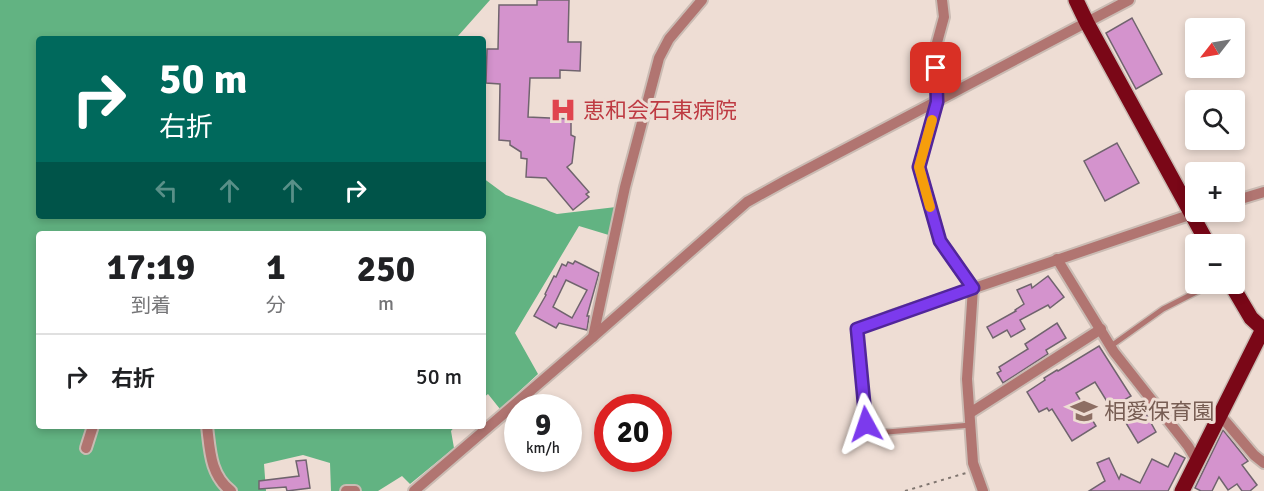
<!DOCTYPE html>
<html lang="ja">
<head>
<meta charset="utf-8">
<style>
	body { margin:0; font-family:Signika,"Noto Sans JP",sans-serif; background:#f6f6f6; color:#202124; height:100vh; display:flex; flex-direction:column; font-size:22px; white-space:nowrap }
	* { box-sizing:border-box; margin:0 }
	p { font-size:20px; color:#757577 }
	.icon { flex:none; width:33px; height:33px; fill:none; stroke:currentColor; stroke-width:2; stroke-linecap:round; stroke-linejoin:round }
	.map { position:relative; flex:1; overflow:hidden }
	.sheet { position:absolute; left:36px; top:231px; width:450px; height:198px; display:flex; flex-direction:column; background:#fff; border-radius:6px; box-shadow:0 3px 9px #0003 }
	.sheet>* { flex:none }
	.hud { position:absolute; left:36px; top:36px; width:450px; height:183px; border-radius:6px; box-shadow:0 3px 9px #0003; background:#00695c; color:#fff; overflow:hidden }
	.needle { width:39px; rotate:239deg }
	.tools { position:absolute; left:1185px; top:18px; display:grid; gap:12px }
	.tools a { display:grid; place-items:center; width:60px; height:60px; border-radius:6px; background:#fff; box-shadow:0 3px 9px #0003; font-size:30px }
	.speed { position:absolute; left:504px; top:394px; display:flex; gap:12px; font-size:30px; font-weight:700; text-align:center }
	.speed>* { display:grid; place-content:center; width:78px; height:78px; border-radius:50%; background:#fff; box-shadow:0 3px 9px #0003; line-height:1 }
	.speed small { font-size:15px; font-weight:400 }
	.speed .limit { border:9px solid #d22; background:#fff; color:#111 }
	.pin { position:absolute; display:grid; place-items:center; width:51px; height:51px; color:#fff; margin:-26px; border-radius:12px; box-shadow:0 3px 9px #0006 }
	.me { position:absolute; width:66px; margin:-33px; rotate:355deg; stroke-linejoin:round; filter:drop-shadow(0 0 4px #0008) }
	.turn { display:flex; align-items:center; gap:21px; height:126px; padding:0 24px; font-size:27px }
	.turn .icon { width:78px; height:78px; stroke-width:2.5 }
	.turn b { display:block; font-size:42px; line-height:51px }
	.lanes { display:flex; align-items:center; height:57px; padding:0 24px; background:#0003; justify-content:center; gap:30px; direction:ltr }
	.lanes .off { opacity:.35 }
	.eta { display:flex; justify-content:space-evenly; align-items:center; height:102px; text-align:center }
	.eta b { font-size:36px; font-weight:700; line-height:42px }
	ul { padding:0; list-style:none }
	li { display:flex; align-items:center; gap:18px; height:84px; padding:0 24px; border-top:2px solid #e0e0e0 }
	li div { flex:1 }
	li b { display:block; font-size:22px }
	li em { font-style:normal }
	.map>svg:first-child { display:block }
	.forest { fill:#62b382 }
	.building { fill:#d493cd; stroke:#70646e; stroke-width:1.5; fill-rule:evenodd }
	.lines { fill:none; stroke-linecap:round; stroke-linejoin:round }
	.lane-casing { stroke:#cabbb3; stroke-width:8 }
	.street-casing { stroke:#cabbb3; stroke-width:14 }
	.primary-casing { stroke:#cabbb3; stroke-width:18 }
	.path { stroke:#7f756f; stroke-width:2; stroke-dasharray:3 4.5; stroke-linecap:butt }
	.lane { stroke:#b17571; stroke-width:5 }
	.street { stroke:#b17571; stroke-width:10 }
	.primary { stroke:#7a0717; stroke-width:15 }
	.route-casing { stroke:#51269a; stroke-width:15 }
	.route { stroke:#7c3aed; stroke-width:10 }
	.slow { stroke:#f59e0b; stroke-width:10 }
	.labels { text-anchor:middle; dominant-baseline:central; stroke-width:6; stroke-linejoin:round; paint-order:stroke }
	.health-label { font-size:22px; fill:#be3a42; stroke:#eeddd4; text-anchor:start }
	.education-label { font-size:22px; fill:#785e54; stroke:#eeddd4; text-anchor:start }
</style>
</head>
<body>
<div class="map">
<svg width="1264" height="491" viewBox="0 0 1264 491">
	<rect width="100%" height="100%" fill="#eeddd4"/>
	<polygon class="forest" points="0,0 490,0 458,36 458,39 39,39 39,216 483,216 483,178 506,195 557,214 616,207 612,236 579,226 515,333 538,374 500,409 488,394 483,398 483,234 39,234 39,426 455,426 451,431 454,448 410,484 402,476 378,491 331,491 330,463 303,455 264,464 266,491 0,491"/>
	<g class="building">
		<polygon points="537,0 569,0 568,42 581,42 580,71 560,70 560,78 530,78 528,117 571,119 571,135 575,137 572,163 567,167 589,192 586,194 589,197 573,210 546,178 526,177 527,159 521,158 521,152 510,145 510,141 499,140 500,84 486,83 487,49 498,49 499,5 537,5"/>
		<polygon points="1132,18 1162,74 1136,89 1106,33"/>
		<polygon points="1117,143 1139,183 1105,201 1084,161"/>
		<path d="M 575,261 L 599,273 L 587,316 L 589,316 L 587,330 L 559,323 L 556,328 L 534,316 L 546,295 L 545,294 L 554,276 L 556,277 L 562,264 L 566,266 L 568,262 L 573,264 ZM 566,280 L 587,290 L 572,318 L 553,307 Z"/>
		<polygon points="1048,276 1064,297 1050,308 1048,305 1020,320 1025,329 1011,337 1007,330 993,338 987,327 1016,311 1015,310 1024,304 1017,290 1031,284 1032,288"/>
		<polygon points="1057,323 1066,338 1046,350 1048,354 1003,383 997,373 1001,371 999,367 1028,349 1025,344"/>
		<polygon points="1099,346 1131,396 1111,408 1095,382 1076,393 1096,426 1072,441 1052,409 1049,411 1047,408 1039,412 1027,392 1045,380 1044,378 1057,370 1058,371"/>
		<polygon points="1145,412 1156,432 1138,443 1126,423"/>
		<polygon points="1223,430 1248,461 1242,465 1257,485 1250,491 1242,491 1237,484 1228,490 1219,477 1212,491 1201,491 1195,488"/>
		<polygon points="1175,453 1185,458 1168,491 1089,491 1105,481 1097,463 1109,458 1119,479 1121,474 1140,483 1152,459 1168,467"/>
		<polygon points="306,460 310,488 287,491 286,487 259,489 259,481 299,476 296,461"/>
	</g>
	<g class="lines">
		<g class="lane-casing">
			<g id="lane">
				<polyline points="889,317 857,329 866,424 875,433 971,425"/>
				<polyline points="1111,346 1163,309 1212,284"/>
			</g>
		</g>
		<g class="street-casing">
			<g id="street">
				<polyline points="942,0 944,17 935,50 937,102 919,167 940,241 973,288 967,379 973,463 983,491"/>
				<polyline points="1234,201 1264,192"/>
				<polyline points="1057,259 1114,352 1188,446 1197,461"/>
				<polyline points="889,317 1198,212"/>
				<polyline points="593,337 625,187 659,58 669,39 702,0"/>
				<polyline points="970,413 1101,329"/>
				<polyline points="1220,415 1254,455 1264,463"/>
				<path d="M 207,426 C 210,450 210,475 231,491"/>
				<polyline points="86,448 93,426"/>
				<polyline points="346,491 355,491"/>
				<polyline points="414,491 593,337 747,202 785,181 1129,0"/>
			</g>
		</g>
		<g class="primary-casing">
			<g id="primary">
				<polyline points="1076,0 1087,23 1208,244"/>
				<polyline points="1182,491 1263,329 1251,318 1231,284"/>
			</g>
		</g>
		<polyline class="path" points="905,491 966,473"/>
		<use href="#lane" class="lane"/>
		<use href="#street" class="street"/>
		<use href="#primary" class="primary"/>
	</g>
	<g class="lines">
		<g class="route-casing">
			<polyline id="route" points="866,424 857,329 973,288 940,241 919,167 937,102 936,68"/>
		</g>
		<use href="#route" class="route"/>
		<polyline class="slow" points="930,207 919,167 932,120"/>
	</g>
	<defs>
		<g id="hospital-bare" transform="scale(2.07)"><path d="M-5-5h3v3.5h4V-5h3V5h-3V1.5h-4V5h-3Z" fill="#e0444e" stroke="#eeddd4" stroke-width="2.5" paint-order="stroke"/></g>
		<g id="school-bare" transform="scale(2.07)"><path d="M0-5L7-2L0 1L-7-2ZM-4 1L0 2.5L4 1V4Q0 6-4 4Z" fill="#8d6e63" stroke="#eeddd4" stroke-width="2.5" paint-order="stroke"/></g>
	</defs>
	<g fill-rule="evenodd">
		<use href="#hospital-bare" x="563" y="110"/>
		<use href="#school-bare" x="1084" y="411"/>
	</g>
	<g class="labels">
		<g class="health-label">
			<text x="583" y="110">恵和会石東病院</text>
		</g>
		<g class="education-label">
			<text x="1104" y="411">相愛保育園</text>
		</g>
	</g>
</svg>
<div class="tools">
<a><svg class="needle" viewBox="-14 -14 28 28"><path d="M0-13l5 13h-10z" fill="#e53935"/><path d="M0 13l5-13h-10z" fill="#757577"/></svg></a>
<a><svg class="icon" aria-label="search" viewBox="0 0 24 24"><circle cx="10" cy="10" r="6"/><path d="M15 15l6 6"/></svg></a>
<a>+</a>
<a>−</a>
</div>
<div class="speed"><div>9<small>km/h</small></div><div class="limit">20</div></div>
<div class="pin" style="left:936px;top:68px;background:#d93025"><svg class="icon" aria-label="arrive" viewBox="0 0 24 24"><path d="M6 21V4h12l-3 4 3 4H6"/></svg></div>
<svg class="me" style="left:866px;top:424px" viewBox="-20 -20 40 40"><path d="M0-17L14 15 0 8-14 15z" fill="#7c3aed" stroke="#fff" stroke-width="4"/></svg>
<div class="hud">
<div class="turn"><svg class="icon" aria-label="right" viewBox="0 0 24 24"><path d="M7 20v-9h11M14 6l5 5-5 5"/></svg><div><b>50 m</b>右折</div></div>
<div class="lanes"><svg class="icon off" aria-label="left" viewBox="0 0 24 24"><path d="M17 20v-9H6M10 6l-5 5 5 5"/></svg><svg class="icon off" aria-label="ahead" viewBox="0 0 24 24"><path d="M12 20V5M6 11l6-6 6 6"/></svg><svg class="icon off" aria-label="ahead" viewBox="0 0 24 24"><path d="M12 20V5M6 11l6-6 6 6"/></svg><svg class="icon" aria-label="right" viewBox="0 0 24 24"><path d="M7 20v-9h11M14 6l5 5-5 5"/></svg></div>
</div>
<section class="sheet">
<div class="eta">
<div><b>17:19</b><p>到着</p></div>
<div><b>1</b><p>分</p></div>
<div><b>250</b><p>m</p></div>
</div>
<ul>
<li><svg class="icon" aria-label="right" viewBox="0 0 24 24"><path d="M7 20v-9h11M14 6l5 5-5 5"/></svg><div><b>右折</b></div><em>50 m</em></li>
</ul>
</section>
</div>
</body>
</html>
